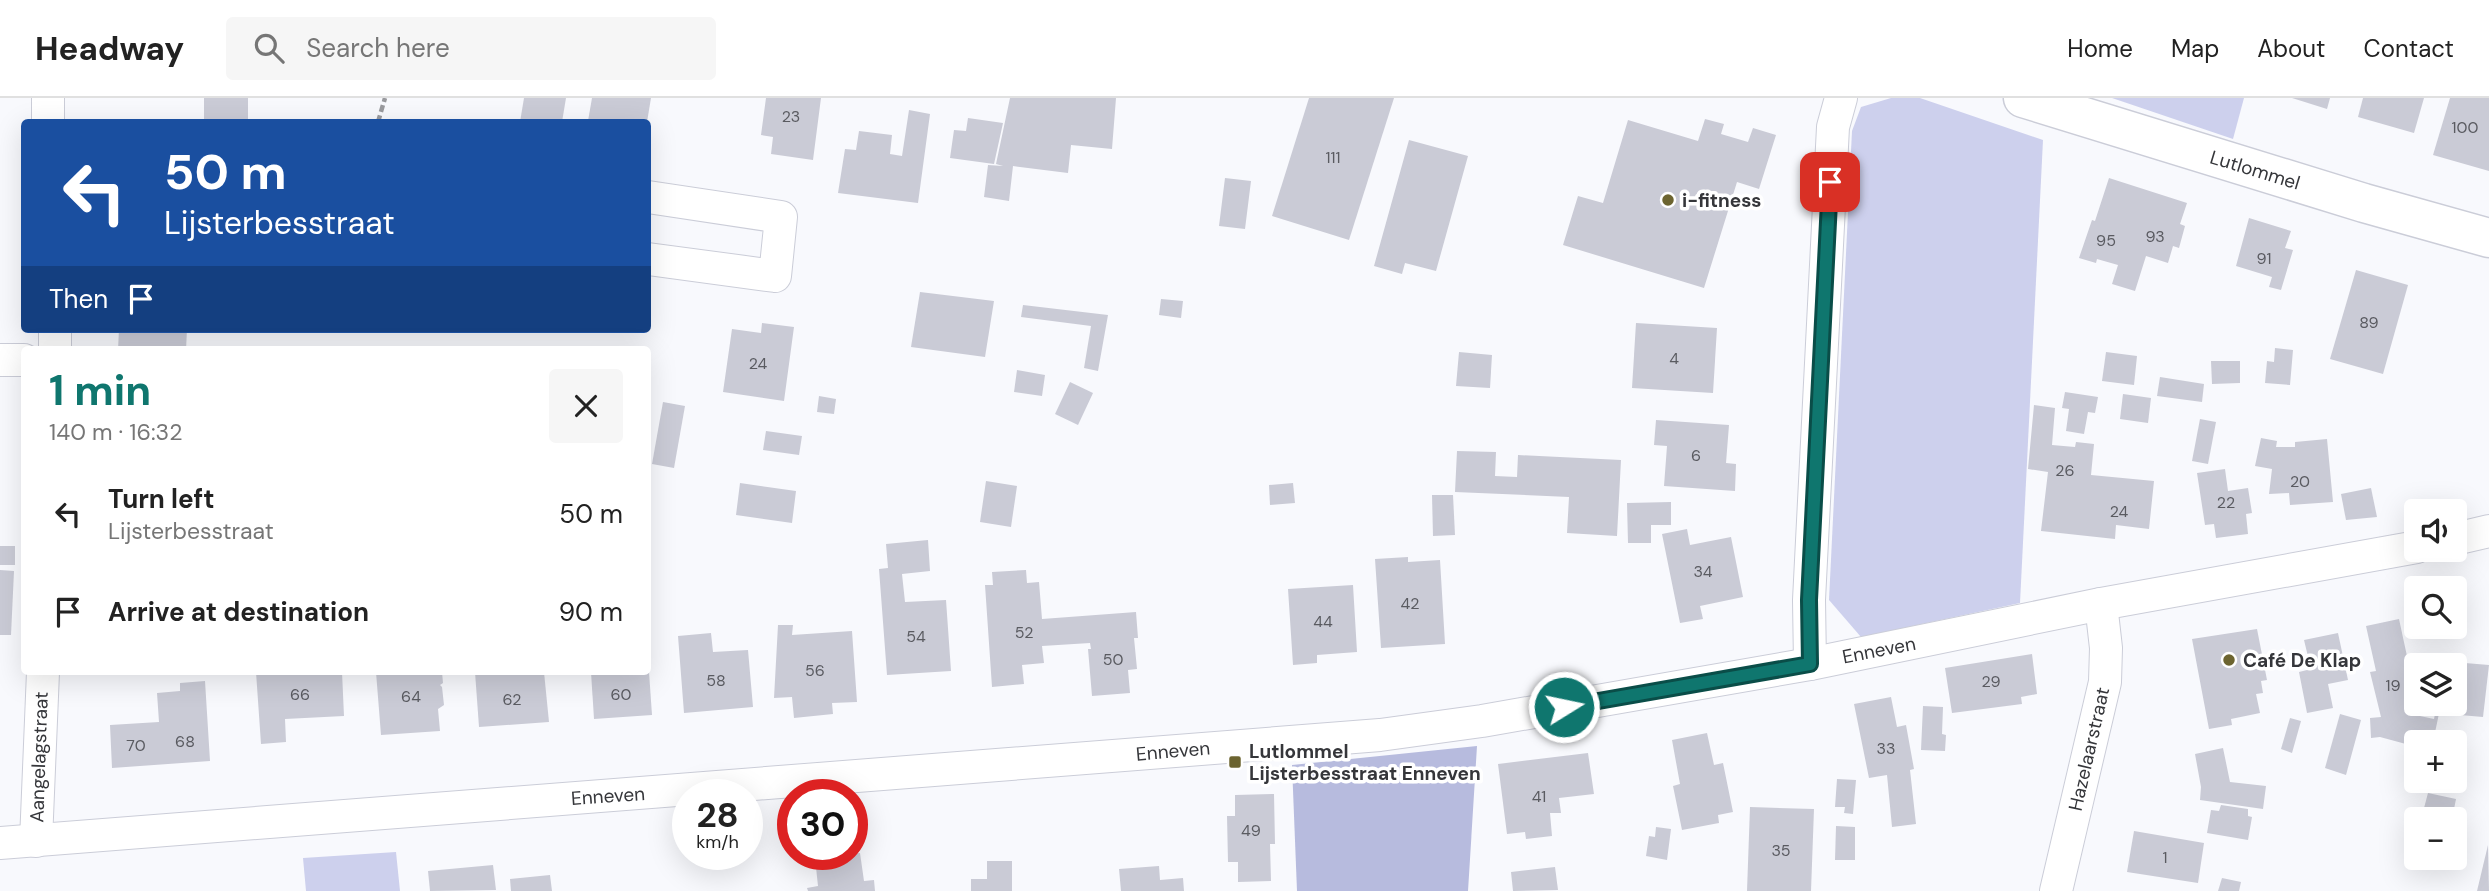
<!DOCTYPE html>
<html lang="en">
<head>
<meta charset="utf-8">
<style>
	body { margin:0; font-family:"DM Sans",sans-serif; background:#f6f6f6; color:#222; height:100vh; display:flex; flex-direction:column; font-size:26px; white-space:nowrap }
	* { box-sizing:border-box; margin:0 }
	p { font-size:23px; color:#767676 }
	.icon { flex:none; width:38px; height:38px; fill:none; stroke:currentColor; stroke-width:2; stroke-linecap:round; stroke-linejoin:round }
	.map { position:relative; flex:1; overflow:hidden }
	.sheet { position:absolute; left:21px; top:248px; width:630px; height:329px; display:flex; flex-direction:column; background:#fff; border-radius:7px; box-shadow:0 7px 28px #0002 }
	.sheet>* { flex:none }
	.hud { position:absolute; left:21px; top:21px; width:630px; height:214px; border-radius:7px; box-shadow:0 7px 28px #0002; background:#1a4fa0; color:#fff; overflow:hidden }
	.fabs { position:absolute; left:2404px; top:401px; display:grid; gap:14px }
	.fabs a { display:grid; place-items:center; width:63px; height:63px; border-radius:7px; background:#fff; box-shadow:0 7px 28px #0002; font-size:35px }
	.speed { position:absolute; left:672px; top:681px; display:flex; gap:14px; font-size:35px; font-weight:700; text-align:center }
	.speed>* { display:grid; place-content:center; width:91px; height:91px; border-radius:50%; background:#fff; box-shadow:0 7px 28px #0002; line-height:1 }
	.speed small { font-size:18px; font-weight:400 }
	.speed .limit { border:10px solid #d22; background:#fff; color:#111 }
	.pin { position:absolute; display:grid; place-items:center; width:60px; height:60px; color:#fff; margin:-30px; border-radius:14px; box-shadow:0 4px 10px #0006 }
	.me { position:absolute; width:77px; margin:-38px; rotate:80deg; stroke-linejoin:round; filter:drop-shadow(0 0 5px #0008) }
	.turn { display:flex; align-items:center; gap:24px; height:147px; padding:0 28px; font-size:32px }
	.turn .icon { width:91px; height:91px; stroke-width:2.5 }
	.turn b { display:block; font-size:49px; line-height:60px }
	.then { display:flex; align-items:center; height:66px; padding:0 28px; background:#0003; gap:14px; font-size:26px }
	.round { display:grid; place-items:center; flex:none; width:74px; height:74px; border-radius:7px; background:#f6f6f6 }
	.headline { display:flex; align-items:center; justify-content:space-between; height:119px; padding:0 28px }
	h1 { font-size:42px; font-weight:700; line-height:52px; color:#0f766e }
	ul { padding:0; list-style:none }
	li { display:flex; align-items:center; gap:21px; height:98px; padding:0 28px }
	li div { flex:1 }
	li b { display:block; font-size:26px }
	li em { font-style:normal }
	header { display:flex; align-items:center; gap:42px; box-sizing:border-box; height:98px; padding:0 35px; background:#fff; border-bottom:2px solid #e0e0e0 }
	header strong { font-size:33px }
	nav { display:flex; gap:38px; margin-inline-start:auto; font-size:24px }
	.search { width:490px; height:63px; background:#f6f6f6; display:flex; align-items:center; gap:18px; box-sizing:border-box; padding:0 24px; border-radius:7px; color:#767676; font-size:26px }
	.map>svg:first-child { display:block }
	.green { fill:#cdd0ed }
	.forest { fill:#b7bbde }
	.building { fill:#cacbd6 }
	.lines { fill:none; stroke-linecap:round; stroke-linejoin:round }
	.minor-casing { stroke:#cbcdd8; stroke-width:34 }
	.secondary-casing { stroke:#cbcdd8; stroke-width:41 }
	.path { stroke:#999a9e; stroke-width:4.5; stroke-dasharray:7 3.5; stroke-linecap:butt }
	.minor { stroke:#fff; stroke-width:32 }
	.secondary { stroke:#fff; stroke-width:38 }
	.route-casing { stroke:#0a4d48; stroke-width:18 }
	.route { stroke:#0f766e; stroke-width:12 }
	.poi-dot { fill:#6c6430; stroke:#fff; stroke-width:2.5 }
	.labels { text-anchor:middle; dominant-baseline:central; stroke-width:7; stroke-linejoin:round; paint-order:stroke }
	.number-label { font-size:16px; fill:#5a5b61 }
	.street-label { font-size:19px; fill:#35363a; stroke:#fff }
	.poi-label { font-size:19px; font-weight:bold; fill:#35363a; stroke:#fff; text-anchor:start }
</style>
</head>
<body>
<header>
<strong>Headway</strong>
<div class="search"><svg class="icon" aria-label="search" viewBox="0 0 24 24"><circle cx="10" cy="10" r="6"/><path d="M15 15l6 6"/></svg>Search here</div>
<nav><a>Home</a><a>Map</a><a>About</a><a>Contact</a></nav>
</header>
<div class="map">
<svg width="2489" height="793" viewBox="0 0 2489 793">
	<rect width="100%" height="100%" fill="#f8f9fd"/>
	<g class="green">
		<polygon points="1891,0 1920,0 2043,42 2020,505 1861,539 1829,502 1852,33 1861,9"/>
		<polygon points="2112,0 2244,0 2233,41"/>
		<polygon points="396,754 400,793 306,793 303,760"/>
	</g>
	<polygon class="forest" points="1477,648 1468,793 1297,793 1292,667"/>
	<g class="building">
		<rect x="204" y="0" width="44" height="24"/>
		<polygon points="524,0 566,0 562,24 520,24"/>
		<polygon points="592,0 651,0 647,24 588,23"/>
		<polygon points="766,0 821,0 813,62 771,56 773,39 761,37"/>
		<polygon points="1010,0 1116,0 1112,51 1071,47 1068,75 1013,68 1009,103 984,99 988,67 1003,68 996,66"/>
		<polygon points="1309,0 1394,0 1349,142 1272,118"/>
		<polygon points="2292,0 2330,0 2327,11"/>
		<polygon points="2363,0 2424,0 2414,35 2358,19"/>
		<polygon points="2450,0 2489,0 2489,73 2433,57"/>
		<polygon points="909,12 930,16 918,105 838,95 845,51 856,52 859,33 892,37 890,56 902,58"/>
		<polygon points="968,20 1003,25 994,66 950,60 954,32 966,33"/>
		<polygon points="1705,21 1724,26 1721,36 1748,44 1753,30 1776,37 1759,91 1737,84 1704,190 1563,147 1578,98 1603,105 1628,22 1698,43"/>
		<polygon points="1409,42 1468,58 1436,173 1405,165 1402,176 1374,168"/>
		<polygon points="1225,80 1251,83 1245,131 1219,128"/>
		<polygon points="2109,80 2187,105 2180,126 2185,128 2179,150 2173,148 2168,165 2146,158 2135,193 2112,186 2118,167 2097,161 2096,165 2079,160 2092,122 2095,123"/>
		<polygon points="2249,120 2291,133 2285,150 2293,152 2281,192 2269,189 2272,179 2236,168"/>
		<polygon points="2356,172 2408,187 2383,276 2330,261"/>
		<polygon points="920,194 994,203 985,259 911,249"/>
		<polygon points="1161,201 1183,203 1181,220 1159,217"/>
		<polygon points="1023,207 1108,217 1098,273 1084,270 1091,228 1021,219"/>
		<polygon points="762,225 794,229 784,303 723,294 732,231 761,235"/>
		<polygon points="1636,225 1717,230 1713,295 1632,290"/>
		<polygon points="119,231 187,231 186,252 118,252"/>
		<polygon points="2275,250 2293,252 2290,287 2265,285 2267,263 2274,264"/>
		<polygon points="1459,254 1492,257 1490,290 1456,288"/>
		<polygon points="2106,254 2137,258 2134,287 2102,283"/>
		<polygon points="2211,263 2240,263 2240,285 2212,286"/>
		<polygon points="1017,272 1045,277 1042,298 1014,294"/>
		<polygon points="2160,279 2204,286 2202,304 2157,298"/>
		<polygon points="1070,284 1093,295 1078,327 1055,316"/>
		<polygon points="2065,294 2098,299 2095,315 2088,314 2084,336 2066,333 2069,311 2062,310"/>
		<polygon points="2123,296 2151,300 2148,325 2120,321"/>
		<polygon points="819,298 836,301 834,316 817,314"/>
		<polygon points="663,304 685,308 674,370 652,366"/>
		<polygon points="2034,307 2055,310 2052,347 2075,349 2076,344 2094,346 2091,377 2154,383 2149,431 2116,427 2115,441 2041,433 2048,374 2028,371"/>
		<polygon points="2200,321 2216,324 2208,366 2192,363"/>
		<polygon points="1656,322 1729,327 1726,365 1736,366 1735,393 1664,388 1667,348 1654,347"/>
		<polygon points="766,333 802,338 799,357 763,352"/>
		<polygon points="2261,340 2277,343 2276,349 2295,349 2295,344 2327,341 2333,404 2290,407 2289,395 2269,396 2272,371 2255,368"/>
		<polygon points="1457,353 1496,354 1495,378 1517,379 1518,357 1621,362 1617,438 1567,435 1569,399 1455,394"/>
		<polygon points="2225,371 2228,393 2248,390 2252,415 2246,416 2248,436 2216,440 2214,426 2205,427 2197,375"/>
		<polygon points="986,383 1017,388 1011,429 980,424"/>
		<polygon points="740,385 796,393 792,425 736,417"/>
		<polygon points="1293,385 1295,405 1270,407 1269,387"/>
		<polygon points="2371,390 2377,419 2346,422 2341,396"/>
		<polygon points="1432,397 1453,397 1455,437 1433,438"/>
		<polygon points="1671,404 1671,427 1651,427 1651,445 1628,445 1627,405"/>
		<polygon points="1687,431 1690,447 1731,439 1743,499 1700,508 1703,521 1680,525 1662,436"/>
		<polygon points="928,442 930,473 902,476 905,504 946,502 951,573 887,577 879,471 888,470 886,446"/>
		<rect x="0" y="448" width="15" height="19"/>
		<polygon points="1408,459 1408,464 1440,462 1445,546 1381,550 1375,461"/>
		<polygon points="0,472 14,473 11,537 0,537"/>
		<polygon points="1026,472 1027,485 1039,484 1042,521 1136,514 1138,540 1134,540 1137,571 1128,572 1130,595 1092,598 1088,551 1091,551 1090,545 1042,548 1044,565 1022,567 1024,586 992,589 985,487 993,487 992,474"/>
		<polygon points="1353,487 1357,554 1317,557 1317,565 1293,567 1288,491"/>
		<polygon points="2399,521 2416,600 2404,604 2406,615 2434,621 2437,606 2441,606 2433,644 2417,644 2417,649 2380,639 2371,640 2370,620 2381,619 2370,574 2376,573 2366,528"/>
		<polygon points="778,527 793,527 792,537 852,533 857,604 832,605 833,616 794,620 792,599 774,600"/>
		<polygon points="2257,531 2267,582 2261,583 2263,595 2256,596 2260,615 2231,621 2232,627 2209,631 2192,541"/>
		<polygon points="711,535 713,554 748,552 753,609 684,615 678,538"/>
		<polygon points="2338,535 2348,582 2328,586 2333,610 2307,615 2299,574 2311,571 2304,542"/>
		<polygon points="2032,556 2037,596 2021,599 2022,606 1952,615 1945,570"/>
		<polygon points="2465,565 2489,567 2483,619 2460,617"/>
		<polygon points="256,574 342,574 344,618 285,621 286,644 261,646"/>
		<polygon points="376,574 442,574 443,585 440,587 442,589 444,607 438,611 440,633 381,637"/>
		<polygon points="475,574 544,574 549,624 479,629"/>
		<polygon points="591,574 649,574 652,617 594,621"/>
		<polygon points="205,583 210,663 112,670 110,627 159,624 157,595 180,593 180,585"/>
		<polygon points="1891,599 1897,629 1906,627 1914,671 1910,672 1916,726 1892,729 1887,677 1869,680 1854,606"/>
		<polygon points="1923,608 1943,609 1942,636 1946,637 1945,653 1921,652"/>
		<polygon points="2340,616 2361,622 2346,677 2325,670"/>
		<polygon points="2290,620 2301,623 2292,655 2281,651"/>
		<polygon points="1707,635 1714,667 1723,665 1733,714 1718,717 1719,725 1682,732 1673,688 1680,686 1672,642"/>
		<polygon points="2223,650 2230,684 2266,688 2263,711 2200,702 2201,689 2195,656"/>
		<polygon points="1588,655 1594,696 1559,700 1561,715 1550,715 1552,738 1526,741 1525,734 1507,736 1498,666"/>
		<polygon points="1837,681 1856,682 1853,716 1844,715 1845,709 1835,709"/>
		<polygon points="2428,695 2456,701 2453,716 2424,710"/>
		<polygon points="1274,696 1275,746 1270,746 1271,783 1238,784 1238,764 1228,764 1227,718 1235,718 1235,697"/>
		<polygon points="2221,707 2248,711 2248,718 2252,719 2248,742 2207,735 2211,712 2219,713"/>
		<polygon points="1750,709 1814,711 1811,793 1747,793"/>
		<polygon points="1836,728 1855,729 1855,762 1835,762"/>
		<polygon points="1656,729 1671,731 1667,762 1646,758 1649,738 1655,739"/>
		<polygon points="2134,733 2204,745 2198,785 2127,774"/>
		<polygon points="2488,747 2489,793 2477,793"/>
		<polygon points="860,755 864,783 874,782 875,793 808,793 807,790 818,788 815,760"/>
		<polygon points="987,763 1012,763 1012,793 971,793 971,781 987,781"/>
		<polygon points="493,767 496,792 430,793 428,773"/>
		<polygon points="1159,768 1160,782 1183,780 1184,793 1121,793 1119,771"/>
		<polygon points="1555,769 1558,792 1513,793 1511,774"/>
		<polygon points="550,777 552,793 511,793 510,781"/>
		<polygon points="2222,780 2241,784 2239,793 2218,793"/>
	</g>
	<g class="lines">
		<g class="minor-casing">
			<g id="minor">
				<polyline points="48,24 48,0"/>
				<polyline points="648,99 781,119 775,178 648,161"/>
				<polyline points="55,231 55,252"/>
				<polyline points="0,262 24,262"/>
				<polyline points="2455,441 2489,433"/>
				<polyline points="1810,566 1809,502 1833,29 1841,0"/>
				<polyline points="36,743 43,574"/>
				<polyline points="0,745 1380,637 1482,623 1810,566 2101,506 2417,449"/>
				<polyline points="2056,793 2105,584 2106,550 2101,506"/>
			</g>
		</g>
		<g class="secondary-casing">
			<polyline id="secondary" points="2023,0 2364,105 2489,140"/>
		</g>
		<polyline class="path" points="378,24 385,0"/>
		<use href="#minor" class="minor"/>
		<use href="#secondary" class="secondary"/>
	</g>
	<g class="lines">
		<g class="route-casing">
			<polyline id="route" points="1564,609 1810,566 1809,502 1830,84"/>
		</g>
		<use href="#route" class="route"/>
	</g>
	<g class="poi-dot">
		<circle cx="1668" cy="102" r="7"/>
		<circle cx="2229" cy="562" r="7"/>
		<rect x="1228" y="657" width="14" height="14" rx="3.5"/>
	</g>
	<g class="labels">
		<g class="number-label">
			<text x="791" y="18">23</text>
			<text x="2465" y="29">100</text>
			<text x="1333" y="59">111</text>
			<text x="2155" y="138">93</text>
			<text x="2106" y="142">95</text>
			<text x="2264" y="160">91</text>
			<text x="2369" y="224">89</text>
			<text x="1674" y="260">4</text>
			<text x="758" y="265">24</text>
			<text x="1696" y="357">6</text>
			<text x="2065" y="372">26</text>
			<text x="2300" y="383">20</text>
			<text x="2226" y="404">22</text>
			<text x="2119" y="413">24</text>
			<text x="1703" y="473">34</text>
			<text x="1410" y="505">42</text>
			<text x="1323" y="523">44</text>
			<text x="1024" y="534">52</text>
			<text x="916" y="538">54</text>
			<text x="1113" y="561">50</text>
			<text x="815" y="572">56</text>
			<text x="716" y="582">58</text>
			<text x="1991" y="583">29</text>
			<text x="2393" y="587">19</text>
			<text x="300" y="596">66</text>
			<text x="621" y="596">60</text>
			<text x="411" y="598">64</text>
			<text x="512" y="601">62</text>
			<text x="185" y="643">68</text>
			<text x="136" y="647">70</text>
			<text x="1886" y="650">33</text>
			<text x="1539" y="698">41</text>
			<text x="1251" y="732">49</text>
			<text x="1781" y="752">35</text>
			<text x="2165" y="759">1</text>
		</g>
		<g class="street-label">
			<text transform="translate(2255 72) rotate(17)">Lutlommel</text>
			<text transform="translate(1879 552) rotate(-11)">Enneven</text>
			<text transform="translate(2089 651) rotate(-77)">Hazelaarstraat</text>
			<text transform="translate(1173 653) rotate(-5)">Enneven</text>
			<text transform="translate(39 659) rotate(-88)">Aangelagstraat</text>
			<text transform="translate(608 698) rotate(-4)">Enneven</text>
		</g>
		<g class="poi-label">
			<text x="1682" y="102">i-fitness</text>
			<text x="2243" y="562">Café De Klap</text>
			<text x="1249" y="653">Lutlommel<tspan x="1249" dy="22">Lijsterbesstraat Enneven</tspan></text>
		</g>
	</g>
</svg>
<div class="fabs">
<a><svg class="icon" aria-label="sound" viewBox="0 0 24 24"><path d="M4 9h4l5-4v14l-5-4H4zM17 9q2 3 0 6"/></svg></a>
<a><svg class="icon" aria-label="search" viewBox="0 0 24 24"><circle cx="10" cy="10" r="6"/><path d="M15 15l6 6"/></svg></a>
<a><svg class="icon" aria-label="layers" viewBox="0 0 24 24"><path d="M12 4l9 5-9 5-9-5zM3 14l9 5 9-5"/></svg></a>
<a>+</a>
<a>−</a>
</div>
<div class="speed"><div>28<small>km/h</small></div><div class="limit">30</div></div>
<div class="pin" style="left:1830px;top:84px;background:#d93025"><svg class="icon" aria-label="arrive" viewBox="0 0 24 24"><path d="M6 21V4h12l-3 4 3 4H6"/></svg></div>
<svg class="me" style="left:1564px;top:609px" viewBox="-20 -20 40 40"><circle r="17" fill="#0f766e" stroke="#fff" stroke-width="3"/><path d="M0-11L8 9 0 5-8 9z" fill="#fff"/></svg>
<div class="hud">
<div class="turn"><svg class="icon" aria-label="left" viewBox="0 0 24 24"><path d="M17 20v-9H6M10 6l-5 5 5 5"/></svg><div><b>50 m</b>Lijsterbesstraat</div></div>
<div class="then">Then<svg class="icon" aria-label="arrive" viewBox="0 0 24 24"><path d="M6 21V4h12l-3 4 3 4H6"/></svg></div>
</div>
<section class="sheet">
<div class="headline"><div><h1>1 min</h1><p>140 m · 16:32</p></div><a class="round"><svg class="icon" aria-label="close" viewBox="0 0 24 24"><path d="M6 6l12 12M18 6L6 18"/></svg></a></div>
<ul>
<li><svg class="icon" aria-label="left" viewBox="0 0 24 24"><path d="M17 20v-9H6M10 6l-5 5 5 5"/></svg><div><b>Turn left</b><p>Lijsterbesstraat</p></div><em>50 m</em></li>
<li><svg class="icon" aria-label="arrive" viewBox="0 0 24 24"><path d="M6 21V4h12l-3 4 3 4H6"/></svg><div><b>Arrive at destination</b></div><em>90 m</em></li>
</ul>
</section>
</div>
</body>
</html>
